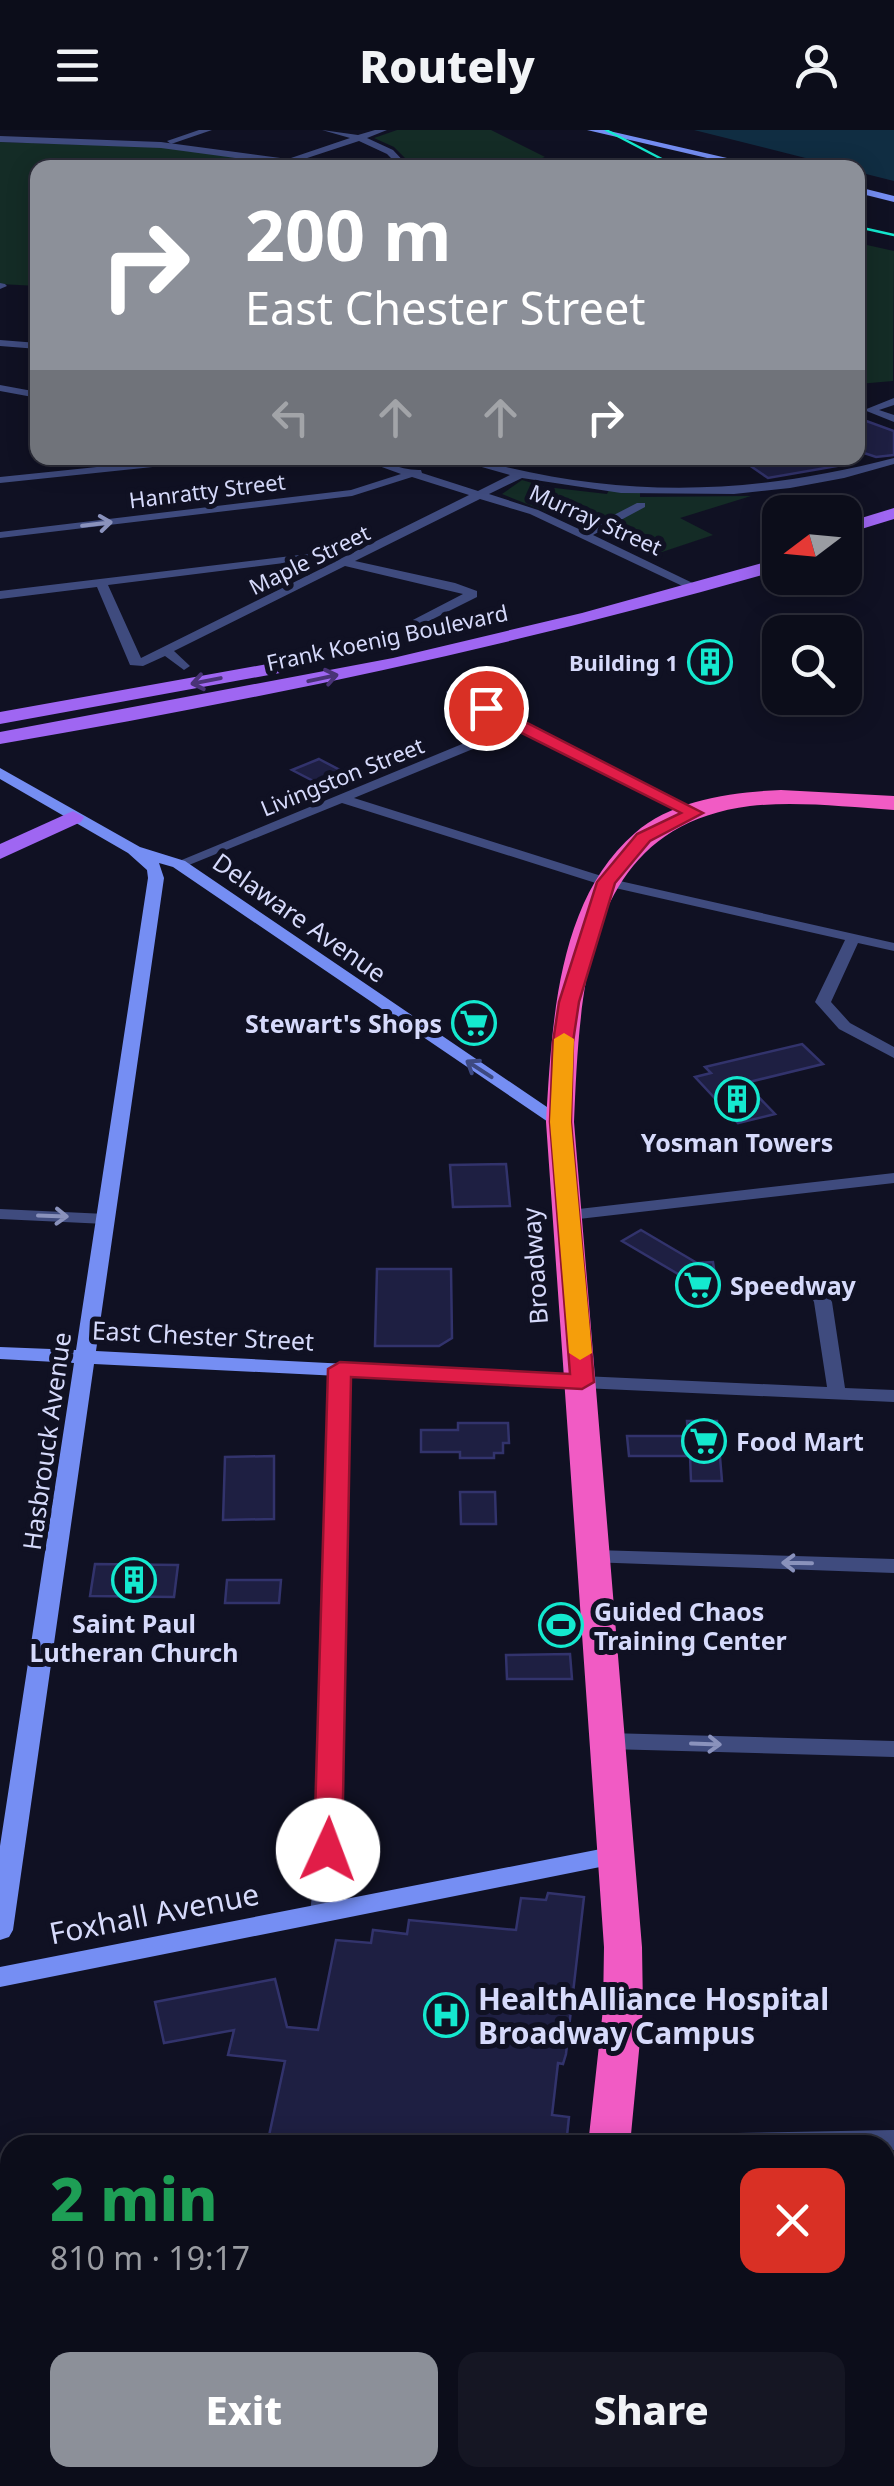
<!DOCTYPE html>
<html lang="en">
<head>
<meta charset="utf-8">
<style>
	body { margin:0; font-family:"Noto Sans",sans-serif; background:#151623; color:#f1f3f6; height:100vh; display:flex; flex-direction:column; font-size:38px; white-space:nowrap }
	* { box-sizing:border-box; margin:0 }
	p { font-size:32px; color:#9a9ca2 }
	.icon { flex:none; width:55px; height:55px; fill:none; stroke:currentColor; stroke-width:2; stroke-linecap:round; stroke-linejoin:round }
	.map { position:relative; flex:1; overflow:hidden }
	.side { position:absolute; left:0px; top:2005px; width:895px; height:352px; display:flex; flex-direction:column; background:#0c0d1a; border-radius:30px 30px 0 0; box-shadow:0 5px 25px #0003,0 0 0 2px #2c2d39 }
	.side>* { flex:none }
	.banner { position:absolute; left:30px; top:30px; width:835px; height:305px; border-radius:20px; box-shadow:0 5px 25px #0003,0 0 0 2px #2c2d39; background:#8c9099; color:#fff; overflow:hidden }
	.needle { width:65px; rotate:254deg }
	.fabs { position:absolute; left:762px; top:365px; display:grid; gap:20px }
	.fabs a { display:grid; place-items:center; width:100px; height:100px; border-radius:20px; background:#0c0d1a; box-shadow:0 5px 25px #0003,0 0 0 2px #2c2d39; font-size:50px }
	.pin { position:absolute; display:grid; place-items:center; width:85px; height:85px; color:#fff; margin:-42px; border:5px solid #fff; border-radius:50%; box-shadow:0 2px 10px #0007 }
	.me { position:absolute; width:110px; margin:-55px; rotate:2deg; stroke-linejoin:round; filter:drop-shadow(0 0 8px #0008) }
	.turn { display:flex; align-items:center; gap:35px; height:210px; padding:0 50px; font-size:45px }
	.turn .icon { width:130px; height:130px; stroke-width:2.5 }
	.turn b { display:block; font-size:70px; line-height:85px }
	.lanes { display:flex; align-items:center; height:95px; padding:0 50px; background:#0003; justify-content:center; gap:50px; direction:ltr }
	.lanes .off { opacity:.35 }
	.round { display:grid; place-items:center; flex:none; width:105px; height:105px; border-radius:20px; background:#151623 }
	.head { display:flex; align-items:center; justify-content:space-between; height:170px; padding:0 50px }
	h1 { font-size:60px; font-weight:800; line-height:75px; color:#1e9e55 }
	.action { display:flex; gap:20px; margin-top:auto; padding:20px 50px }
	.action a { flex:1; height:115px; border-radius:20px; background:#8c9099; color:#fff; font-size:40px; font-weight:800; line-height:115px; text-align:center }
	.action a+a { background:#151623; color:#f1f3f6 }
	header { display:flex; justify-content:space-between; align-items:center; height:130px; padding:0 50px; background:#0c0d1a; font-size:45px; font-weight:800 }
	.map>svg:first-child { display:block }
	.green { fill:#142c26 }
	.water { fill:#102d42 }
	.building { fill:#1e1f42; stroke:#32336c; stroke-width:2.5 }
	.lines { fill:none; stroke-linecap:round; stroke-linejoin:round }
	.street { fill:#3f4b7e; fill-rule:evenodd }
	.secondary { fill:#758ef3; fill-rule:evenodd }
	.primary { fill:#9f66f2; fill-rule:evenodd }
	.highway { fill:#f15bc4; fill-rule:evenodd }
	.tram { stroke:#14e9cf; stroke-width:2.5 }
	.oneway { stroke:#8a92bc }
	.oneway2 { stroke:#493376 }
	.oneway3 { stroke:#3d4981 }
	.route { fill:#e11d48; stroke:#92132f; stroke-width:2.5 }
	.slow { fill:#f59e0b }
	.labels { text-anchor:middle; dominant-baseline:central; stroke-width:10; stroke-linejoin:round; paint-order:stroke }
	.far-street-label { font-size:22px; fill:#d6dafb; stroke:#101123 }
	.far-poi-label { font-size:22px; font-weight:bold; fill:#d6dafb; stroke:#101123; text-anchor:end }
	.street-label { font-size:25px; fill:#d6dafb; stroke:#101123 }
	.poi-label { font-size:25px; font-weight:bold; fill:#d6dafb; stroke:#101123; text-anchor:start }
	.near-street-label { font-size:30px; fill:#d6dafb; stroke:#101123 }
	.near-poi-label { font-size:30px; font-weight:bold; fill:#d6dafb; stroke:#101123; text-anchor:start }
</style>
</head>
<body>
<header><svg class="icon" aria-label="menu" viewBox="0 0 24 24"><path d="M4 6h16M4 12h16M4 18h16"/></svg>Routely<svg class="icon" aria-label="person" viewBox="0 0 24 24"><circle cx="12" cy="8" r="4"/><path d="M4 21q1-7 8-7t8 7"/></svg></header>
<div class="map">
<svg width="894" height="2356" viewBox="0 0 894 2356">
	<rect width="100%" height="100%" fill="#101123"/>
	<g class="green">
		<polygon points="397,0 491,0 545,27 517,37 414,37 394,17 374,8"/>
		<polygon points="0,12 159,17 313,37 38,38 37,156 0,154"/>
		<polygon points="858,113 894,121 893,251 858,254"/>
		<polygon points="522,350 546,357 607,364 609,360 640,363 640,367 751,366 680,388 713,405 656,424 610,403 605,405 502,364"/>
		<polygon points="418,2348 783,2348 785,2356 416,2356"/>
	</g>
	<polygon class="water" points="694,0 894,0 894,51 858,42 858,38 841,37"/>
	<g class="building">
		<polygon points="858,288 894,301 894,325 876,327 858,321"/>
		<polygon points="739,328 836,328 837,336 768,348"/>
		<polygon points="319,629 355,648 329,659 292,640"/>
		<polygon points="802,914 823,934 745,953 775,984 738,993 695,947 711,943 705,937"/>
		<polygon points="506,1034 510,1076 453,1077 450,1035"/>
		<polygon points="641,1100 697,1133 713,1132 718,1165 681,1166 678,1144 622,1111"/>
		<polygon points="377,1139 451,1139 452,1208 439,1216 375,1216"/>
		<polygon points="687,1291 717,1291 722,1351 691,1351 690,1326 629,1326 627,1306 688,1306"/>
		<polygon points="458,1293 508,1293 509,1313 503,1313 503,1323 494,1323 494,1328 460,1328 460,1322 421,1322 421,1300 458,1300"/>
		<polygon points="274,1326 274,1389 223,1390 225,1327"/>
		<polygon points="460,1362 495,1362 496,1394 461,1394"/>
		<polygon points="95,1434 178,1435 174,1467 90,1466"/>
		<polygon points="227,1450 281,1450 279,1473 225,1473"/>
		<polygon points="570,1524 572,1549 507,1549 506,1525"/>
		<polygon points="548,1763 584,1767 566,1924 563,1934 558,1933 552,1985 569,1987 566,2015 267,2015 285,1931 228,1925 234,1900 164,1913 155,1872 275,1849 287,1897 318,1900 336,1810 371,1813 373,1800 407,1804 409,1790 516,1800 521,1768 546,1770"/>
	</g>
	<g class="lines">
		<g class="street">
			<polygon points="199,0 212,0 171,14 167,11"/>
			<polygon points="322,0 358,5 375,0 387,0 367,8 393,20 410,38 401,38 387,24 359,11 298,31 338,38 311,38 161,18 0,12 0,6 161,12 288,29 350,8"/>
			<polygon points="0,153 5,154 7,156 0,159"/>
			<polygon points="0,210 38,213 38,219 0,216"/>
			<polygon points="0,255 38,262 38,268 0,261"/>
			<polygon points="894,268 894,275 879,280 894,285 894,292 864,280"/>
			<polygon points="184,328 215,328 210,331 0,353 0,347"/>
			<path d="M 357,328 C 379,327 399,341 421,340 L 422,343 L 478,361 L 510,345 L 457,330 L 456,328 L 471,328 C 619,369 747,366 894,328 L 894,334 L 844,348 L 790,358 L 734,364 L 621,363 L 522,348 L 489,364 L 538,380 L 583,401 L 637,373 L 645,373 L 645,377 L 593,405 L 703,458 L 693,461 L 530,384 L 480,369 L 355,431 L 455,453 L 477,461 L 477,467 L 413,499 L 407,495 L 409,492 L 463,464 L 345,436 L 174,521 L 190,536 L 184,540 L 165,526 L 143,536 L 130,535 L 97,457 L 0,469 L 0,461 L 316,423 L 342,428 L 469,365 L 412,347 L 352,366 L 0,408 L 0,402 L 351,360 L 401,344 ZM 316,429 L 333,433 L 141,528 L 108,455 Z"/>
			<polygon points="452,558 702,683 700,686 690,686 519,600 354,668 611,749 894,813 894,821 858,813 831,872 850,893 894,917 894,928 839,899 815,872 845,810 602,755 342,673 184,737 174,737 172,734 508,595 448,565 446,562"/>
			<polygon points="894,1043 894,1053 570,1090 562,1085 570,1080"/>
			<polygon points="0,1079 106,1084 114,1089 106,1094 0,1089"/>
			<polygon points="752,1149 798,1150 823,1157 832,1172 845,1258 894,1260 894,1272 582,1258 573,1252 582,1246 827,1257 814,1172 810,1164 797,1160 746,1158 743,1154 746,1150"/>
			<polygon points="340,1233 349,1239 339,1720 332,1783 329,1789 321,1792 313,1789 310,1783 317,1720 331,1239"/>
			<polygon points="595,1420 894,1429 894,1443 588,1432 585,1427 588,1422"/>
			<polygon points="608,1603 894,1611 894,1627 608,1619 601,1616 598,1611 601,1606"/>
			<polygon points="894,2000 894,2020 885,2020 885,2015 615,2015 618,2008 627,2005"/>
			<polygon points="198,2348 224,2348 222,2356 196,2356"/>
		</g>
		<g class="secondary">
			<polygon points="587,0 605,0 771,38 750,38"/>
			<polygon points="858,57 894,66 894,72 858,63"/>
			<polygon points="0,638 140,717 185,731 569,992 566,996 554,996 173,737 159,733 164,748 96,1221 582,1246 592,1252 582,1258 94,1234 13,1800 9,1807 0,1810 0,1716 74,1233 0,1229 0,1217 76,1220 148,748 147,740 128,723 0,649"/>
			<polygon points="616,1716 625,1718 628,1725 625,1732 0,1857 0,1837"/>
		</g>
		<g class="primary">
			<polygon points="894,378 894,389 845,404 845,393"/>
			<path d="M 780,428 L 780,440 C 523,514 263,569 0,614 L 0,602 L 393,528 L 582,483 Z"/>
			<polygon points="273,533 280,535 280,543 0,594 0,582"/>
			<polygon points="73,681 84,687 81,692 0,729 0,714"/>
		</g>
		<g class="highway">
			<path d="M 781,660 L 894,666 L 894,680 C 846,677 798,671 750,676 C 584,697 580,858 574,992 L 642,1817 L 643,1879 L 630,2015 L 588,2015 L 603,1879 L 604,1817 L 546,992 C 552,897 556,771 635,703 C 672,670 733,662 781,660 Z"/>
			<polygon points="552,2348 598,2348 597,2356 551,2356"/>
		</g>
		<g class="tram">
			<polyline points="606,0 679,38"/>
			<polyline points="858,97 894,105"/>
		</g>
	</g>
	<defs><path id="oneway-shaft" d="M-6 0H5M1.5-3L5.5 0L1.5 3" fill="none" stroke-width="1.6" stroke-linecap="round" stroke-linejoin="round" transform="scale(2.5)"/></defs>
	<g class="oneway">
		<use href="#oneway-shaft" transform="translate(97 394) rotate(-7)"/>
		<use href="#oneway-shaft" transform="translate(53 1086) rotate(2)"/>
		<use href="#oneway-shaft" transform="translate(797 1433) rotate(-179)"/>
		<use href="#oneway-shaft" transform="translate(706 1614) rotate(2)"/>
	</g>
	<g class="oneway2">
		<use href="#oneway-shaft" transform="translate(323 548) rotate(-12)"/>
		<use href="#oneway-shaft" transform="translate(206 551) rotate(169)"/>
	</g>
	<use class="oneway3" href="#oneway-shaft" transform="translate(479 939) rotate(-147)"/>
	<polygon class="route" points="480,575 492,575 703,683 650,711 615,753 579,872 573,912 571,992 594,1252 582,1259 351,1247 342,1720 338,1727 328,1730 318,1727 314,1720 328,1239 340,1232 570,1244 550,992 553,912 559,872 597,752 637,704 681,683 480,582"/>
	<polygon class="slow" points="564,903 574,909 571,992 592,1223 580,1230 569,1223 550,992 554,909"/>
	<defs>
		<g id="building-ring" transform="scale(2.25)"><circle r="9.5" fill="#101123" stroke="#14e9cf" stroke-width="1.5"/><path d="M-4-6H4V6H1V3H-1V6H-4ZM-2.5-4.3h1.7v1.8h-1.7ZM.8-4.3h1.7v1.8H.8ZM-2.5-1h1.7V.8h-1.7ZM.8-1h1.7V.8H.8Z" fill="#14e9cf"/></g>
		<g id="supermarket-ring" transform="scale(2.25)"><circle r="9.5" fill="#101123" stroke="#14e9cf" stroke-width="1.5"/><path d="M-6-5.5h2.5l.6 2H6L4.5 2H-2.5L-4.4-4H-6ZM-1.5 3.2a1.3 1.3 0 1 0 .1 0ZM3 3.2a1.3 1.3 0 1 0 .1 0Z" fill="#14e9cf"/></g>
		<g id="stadium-ring" transform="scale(2.25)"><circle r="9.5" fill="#101123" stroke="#14e9cf" stroke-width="1.5"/><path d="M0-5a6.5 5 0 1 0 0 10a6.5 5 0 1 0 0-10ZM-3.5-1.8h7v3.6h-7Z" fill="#14e9cf"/></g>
		<g id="hospital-ring" transform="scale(2.25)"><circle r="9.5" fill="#101123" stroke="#14e9cf" stroke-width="1.5"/><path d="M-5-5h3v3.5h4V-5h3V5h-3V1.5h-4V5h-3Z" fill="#14e9cf"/></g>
	</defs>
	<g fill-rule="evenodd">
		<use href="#building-ring" x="710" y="532"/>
		<use href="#supermarket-ring" x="474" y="893"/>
		<use href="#building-ring" x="737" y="969"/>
		<use href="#supermarket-ring" x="698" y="1155"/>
		<use href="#supermarket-ring" x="704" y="1311"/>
		<use href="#building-ring" x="134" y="1450"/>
		<use href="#stadium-ring" x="561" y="1495"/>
		<use href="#hospital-ring" x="446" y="1885"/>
	</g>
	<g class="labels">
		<g class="far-street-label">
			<text transform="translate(207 360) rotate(-7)">Hanratty Street</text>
			<text transform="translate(596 389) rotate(24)">Murray Street</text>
			<text transform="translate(309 429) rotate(-26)">Maple Street</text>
			<text transform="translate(387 507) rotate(-12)">Frank Koenig Boulevard</text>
			<text transform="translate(342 646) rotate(-22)">Livingston Street</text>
		</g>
		<g class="far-poi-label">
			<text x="678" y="532">Building 1</text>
		</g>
		<g class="street-label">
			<text transform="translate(300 787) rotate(35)">Delaware Avenue</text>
			<text transform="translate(534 1136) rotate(-94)">Broadway</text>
			<text transform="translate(203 1205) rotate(3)">East Chester Street</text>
			<text transform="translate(46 1311) rotate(-82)">Hasbrouck Avenue</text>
		</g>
		<g class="poi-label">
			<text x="442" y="893" text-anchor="end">Stewart's Shops</text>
			<text x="737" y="1012" text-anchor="middle">Yosman Towers</text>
			<text x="730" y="1155">Speedway</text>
			<text x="736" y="1311">Food Mart</text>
			<text x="594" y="1481">Guided Chaos<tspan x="594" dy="29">Training Center</tspan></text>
			<text x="134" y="1493" text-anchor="middle">Saint Paul<tspan x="134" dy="29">Lutheran Church</tspan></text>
		</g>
		<g class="near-street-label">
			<text transform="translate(154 1783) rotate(-11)">Foxhall Avenue</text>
		</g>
		<g class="near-poi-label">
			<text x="478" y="1868">HealthAlliance Hospital<tspan x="478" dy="34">Broadway Campus</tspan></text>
		</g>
	</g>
</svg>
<div class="fabs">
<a><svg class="needle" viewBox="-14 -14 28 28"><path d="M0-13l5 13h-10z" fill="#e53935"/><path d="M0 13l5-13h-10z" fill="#9a9ca2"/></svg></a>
<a><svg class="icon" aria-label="search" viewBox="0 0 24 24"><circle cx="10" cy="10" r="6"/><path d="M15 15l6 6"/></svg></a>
</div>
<div class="pin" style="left:486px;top:578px;background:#d93025"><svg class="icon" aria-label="arrive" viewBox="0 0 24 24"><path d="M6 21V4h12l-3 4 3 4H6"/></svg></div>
<svg class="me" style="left:328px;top:1720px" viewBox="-20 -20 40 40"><circle r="19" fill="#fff"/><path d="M0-13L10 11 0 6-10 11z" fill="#e11d48"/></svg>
<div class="banner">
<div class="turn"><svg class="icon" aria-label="right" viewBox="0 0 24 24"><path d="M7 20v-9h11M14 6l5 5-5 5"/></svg><div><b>200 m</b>East Chester Street</div></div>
<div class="lanes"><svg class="icon off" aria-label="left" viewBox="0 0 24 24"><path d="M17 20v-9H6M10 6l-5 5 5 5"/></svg><svg class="icon off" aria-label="ahead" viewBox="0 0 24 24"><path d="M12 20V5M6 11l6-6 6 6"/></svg><svg class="icon off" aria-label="ahead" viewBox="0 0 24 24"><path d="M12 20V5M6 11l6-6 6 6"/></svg><svg class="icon" aria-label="right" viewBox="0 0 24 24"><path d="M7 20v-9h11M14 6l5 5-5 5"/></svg></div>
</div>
<section class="side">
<div class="head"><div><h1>2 min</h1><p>810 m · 19:17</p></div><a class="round" style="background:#d93025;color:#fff"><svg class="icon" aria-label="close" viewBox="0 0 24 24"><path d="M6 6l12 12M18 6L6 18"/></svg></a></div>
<div class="action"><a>Exit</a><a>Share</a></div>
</section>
</div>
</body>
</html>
